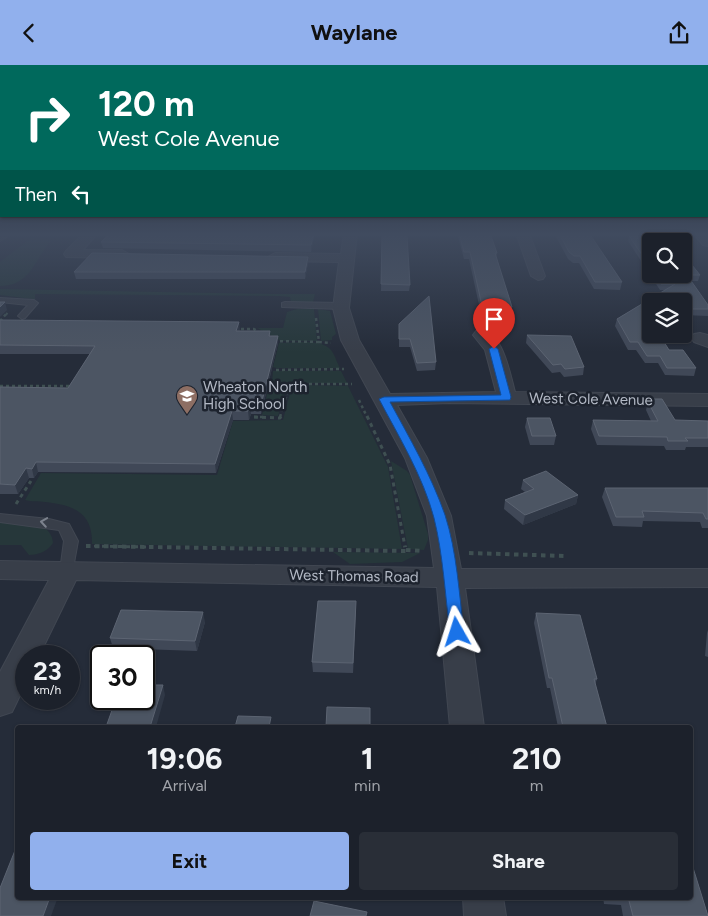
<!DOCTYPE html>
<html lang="en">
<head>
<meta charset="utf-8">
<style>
	body { margin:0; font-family:Figtree,sans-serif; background:#292e37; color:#f1f3f6; height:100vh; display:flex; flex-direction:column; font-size:19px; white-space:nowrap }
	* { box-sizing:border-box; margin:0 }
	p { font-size:16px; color:#a0a3a9 }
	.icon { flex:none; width:28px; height:28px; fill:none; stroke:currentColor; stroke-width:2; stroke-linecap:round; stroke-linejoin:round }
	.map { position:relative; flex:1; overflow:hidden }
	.panel { position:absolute; left:15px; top:660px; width:678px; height:175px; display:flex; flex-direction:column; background:#1c212b; border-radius:5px; box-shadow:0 1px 4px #0004,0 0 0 1px #3a3e47 }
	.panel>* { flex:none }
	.top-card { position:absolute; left:0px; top:0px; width:709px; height:152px; box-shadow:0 1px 4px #0004,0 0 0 1px #3a3e47; background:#00695c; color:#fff; overflow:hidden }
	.buttons { position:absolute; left:642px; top:168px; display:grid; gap:10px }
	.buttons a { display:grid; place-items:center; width:50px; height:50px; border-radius:5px; background:#1c212b; box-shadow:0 1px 4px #0004,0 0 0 1px #3a3e47; font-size:25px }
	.speed { position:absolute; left:15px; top:580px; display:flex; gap:10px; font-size:25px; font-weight:700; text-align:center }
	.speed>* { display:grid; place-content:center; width:65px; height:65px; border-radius:50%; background:#1c212b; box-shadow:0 1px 4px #0004,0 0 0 1px #3a3e47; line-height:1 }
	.speed small { font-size:12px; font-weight:400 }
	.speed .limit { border:2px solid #111; border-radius:8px; background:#fff; color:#111 }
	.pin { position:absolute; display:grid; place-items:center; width:42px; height:42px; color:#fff; margin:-51px -21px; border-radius:50% 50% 50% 0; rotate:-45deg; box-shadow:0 0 5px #0007 }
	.pin .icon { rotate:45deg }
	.me { position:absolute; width:55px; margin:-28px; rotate:354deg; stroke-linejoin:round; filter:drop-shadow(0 0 4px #0008) }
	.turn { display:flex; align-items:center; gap:18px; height:105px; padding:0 15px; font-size:22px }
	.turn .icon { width:65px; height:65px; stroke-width:2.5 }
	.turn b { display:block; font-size:35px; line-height:42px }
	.then { display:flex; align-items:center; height:48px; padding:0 15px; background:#0003; gap:10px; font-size:19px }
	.eta { display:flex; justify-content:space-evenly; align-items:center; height:85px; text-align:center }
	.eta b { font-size:30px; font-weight:700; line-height:35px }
	.action { display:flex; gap:10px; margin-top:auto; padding:10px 15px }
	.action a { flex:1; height:58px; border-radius:5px; background:#91b0ed; color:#111; font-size:20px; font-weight:700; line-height:58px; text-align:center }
	.action a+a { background:#292e37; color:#f1f3f6 }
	header { display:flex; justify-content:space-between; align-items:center; height:65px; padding:0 15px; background:#91b0ed; color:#111; font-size:22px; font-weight:700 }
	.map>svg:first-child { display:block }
	.green { fill:#26373a }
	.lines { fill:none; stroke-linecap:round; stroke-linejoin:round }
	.service-casing { stroke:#414752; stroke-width:2 }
	.minor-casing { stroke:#414752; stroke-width:2 }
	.path-far3 { stroke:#3f5052; stroke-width:2; stroke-dasharray:2.5 2.5; stroke-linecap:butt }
	.path-far2 { stroke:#3f5052; stroke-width:2.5; stroke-dasharray:3 3; stroke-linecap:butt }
	.path-far1 { stroke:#3f5052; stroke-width:3; stroke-dasharray:4 4; stroke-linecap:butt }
	.path { stroke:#3f5052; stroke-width:4; stroke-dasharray:4.5 4.5; stroke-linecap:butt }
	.service { fill:#383e49; fill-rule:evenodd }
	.minor { fill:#383e49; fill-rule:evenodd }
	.wall { fill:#404857 }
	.shaded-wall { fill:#303846 }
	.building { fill:#4c5563; stroke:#5c6472 }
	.oneway { stroke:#7c828d }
	.route { fill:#1a73e8; stroke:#114b97 }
	.labels { text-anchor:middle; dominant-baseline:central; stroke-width:5; stroke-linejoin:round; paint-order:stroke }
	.poi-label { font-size:15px; fill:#b3b9c5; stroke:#1d232e; text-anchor:start }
	.street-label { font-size:15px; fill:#b3b9c5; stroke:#1d232e }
</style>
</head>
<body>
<header><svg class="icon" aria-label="back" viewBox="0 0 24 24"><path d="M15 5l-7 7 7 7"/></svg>Waylane<svg class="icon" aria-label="share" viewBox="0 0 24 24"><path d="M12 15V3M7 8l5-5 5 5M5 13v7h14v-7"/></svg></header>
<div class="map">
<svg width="708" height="851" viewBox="0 0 708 851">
	<rect width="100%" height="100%" fill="#252c39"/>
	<g class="green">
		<path d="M 31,173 L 50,175 L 50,177 C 34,196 30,221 0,221 L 0,197 Z"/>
		<polygon points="0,224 275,229 315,229 313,237 291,237 290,232 279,231 35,229 35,234 32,234 0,230"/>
		<polygon points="297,244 314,244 317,276 281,276 257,263 283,263 287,247"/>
		<polygon points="318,244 330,246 336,269 332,272 332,275 321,276"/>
		<path d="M 279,278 C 292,278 321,273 331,285 C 335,290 337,298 340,303 L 276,303 L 273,302 Z"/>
		<polygon points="273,306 341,306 347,318 272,318"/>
		<path d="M 292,320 L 348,321 L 388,402 L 402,484 L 92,479 C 93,448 74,440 45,437 C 39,436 32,437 25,435 L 41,408 L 217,410 L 233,356 L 283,355 Z"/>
		<polygon points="269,321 287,321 278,351 262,350"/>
		<polygon points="391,396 407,406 410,410 428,469 428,475 424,485 408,484"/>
		<path d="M 0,458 C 17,458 52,454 53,478 C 48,486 39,490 29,490 L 21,480 L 0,480 Z"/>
		<polygon points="333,487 420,488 402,497 350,499"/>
	</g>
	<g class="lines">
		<g class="service-casing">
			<g id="service">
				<polygon points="0,233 34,235 38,238 25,253 22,254 18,251 28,240 0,237"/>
				<polygon points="285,237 341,238 345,241 341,244 282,242 282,238"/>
				<polygon points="0,449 49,454 69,459 78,476 72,509 62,509 60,506 64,476 59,465 0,457"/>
			</g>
		</g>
		<g class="minor-casing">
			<g id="minor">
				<polygon points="0,168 13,168 0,176"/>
				<polygon points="84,168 98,168 83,185 122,185 129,189 122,193 66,192 64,189 66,186"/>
				<path d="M 344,168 L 357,168 L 349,243 L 359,275 L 390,329 L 496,327 L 485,285 L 473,270 L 476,266 C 502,260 510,309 515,327 L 708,329 L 708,341 L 449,338 L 397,340 L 427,393 L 451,451 L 461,504 L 708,504 L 708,522 L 465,523 L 484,662 L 450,662 L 437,522 L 76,515 L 39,591 L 26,591 L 26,618 L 12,647 L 0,651 L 0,607 L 49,515 L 0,514 L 0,496 L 434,503 L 427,451 L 405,393 L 341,275 L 333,243 L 339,197 L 275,196 L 268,192 L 275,188 L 341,189 Z"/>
				<polygon points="516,168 529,168 545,211 543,214 538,215 531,211"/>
				<polygon points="693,168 706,168 708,181 703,180"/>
				<polygon points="700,268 708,270 708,282 694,277 691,273 694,269"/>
				<polygon points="463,832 503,832 506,851 464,851"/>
			</g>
		</g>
		<polyline class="path-far3" points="6,250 8,247"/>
		<g class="path-far2">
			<polyline points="316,253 319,277 331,278"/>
			<polyline points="0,256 7,248"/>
			<polyline points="235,264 254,264 260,268"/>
			<polyline points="274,276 319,277"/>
			<polyline points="276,305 344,304"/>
			<polyline points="273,319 352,319"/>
			<polyline points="0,321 72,321"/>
			<polyline points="359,335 367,352"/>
			<polyline points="254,352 265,352"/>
			<polyline points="280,352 290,319"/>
		</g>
		<g class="path-far1">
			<polyline points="367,351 390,400 405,482"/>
			<polyline points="254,352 280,353 281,351"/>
			<polyline points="16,439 31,416"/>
			<polyline points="86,481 150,482"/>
		</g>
		<g class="path">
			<polyline points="86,481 406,486 405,481"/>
			<polyline points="406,485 422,486"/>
			<polyline points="469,488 565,491"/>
		</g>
		<use href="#service" class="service"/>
		<use href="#minor" class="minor"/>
	</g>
	<g class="wall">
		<polygon points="457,168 490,168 497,188 496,193 512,242 511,250 481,249 469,194 464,194"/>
		<polygon points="554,168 589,168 622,217 620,225 594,224 579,198 573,198 568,194"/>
		<polygon points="639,168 665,168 651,176 651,209 684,209 700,210 698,216 691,216 708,240 708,251 684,250 684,236 651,236 651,269 669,285 696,303 694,311 665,310 658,298 645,298 636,285 628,285 615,261 617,254 665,225 660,225 628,176 629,171 641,171"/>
		<polygon points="382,170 410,220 409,226 381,226"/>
		<polygon points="314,172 311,187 103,183 101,177"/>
		<polygon points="308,192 308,198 305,214 76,214 74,207"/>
		<polygon points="0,255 239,257 239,266 270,266 270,271 278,278 261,349 251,349 249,355 233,355 216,408 38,407 34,413 29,413 18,429 0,429 0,322 68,323 90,289 0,289"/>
		<polygon points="399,259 436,297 435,305 417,306 410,282 399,282"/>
		<polygon points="527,270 584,302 583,310 564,312 560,307 552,308 526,278"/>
		<polygon points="648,337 675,355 708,356 708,382 686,382 685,385 666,385 664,381 597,380 591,364 593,355 651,356 646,345"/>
		<polygon points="527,353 556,371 554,380 530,380 525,362"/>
		<polygon points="523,415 578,430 576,439 523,460 504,444 505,435 525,427 521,424"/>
		<polygon points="605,423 708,423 708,463 702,463 700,457 643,456 642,462 613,461 602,432"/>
		<polygon points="356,546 353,608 313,607 312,597"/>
		<polygon points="536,548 597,614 595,620 607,662 558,662 550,623 547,623 534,558"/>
		<polygon points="205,557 197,586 113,583 110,573"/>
		<polygon points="708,565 708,592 705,591 707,568"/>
		<polygon points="603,832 690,832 708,851 623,851 621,840 604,839"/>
	</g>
	<g class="shaded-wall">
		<polygon points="314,168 314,172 311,187 311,180"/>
		<polygon points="308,192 308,198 305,214 305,207"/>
		<polygon points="5,237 7,245 0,252 0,242"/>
		<polygon points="239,257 240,265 237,274 236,266"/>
		<polygon points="278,271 278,278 261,349 261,340"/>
		<polygon points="250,340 251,349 249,355 248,346"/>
		<polygon points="232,346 233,355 216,408 215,399"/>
		<polygon points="36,397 38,407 34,413 32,404"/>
		<polygon points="26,403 29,413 18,429 15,420"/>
		<polygon points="578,430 576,439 523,460 525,450"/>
		<polygon points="203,547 205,557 197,586 195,576"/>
		<polygon points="163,620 165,630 156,662 150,662"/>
		<polygon points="50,832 58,832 51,851 43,851"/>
	</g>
	<g class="building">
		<polygon points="110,168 314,168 311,180 101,177"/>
		<polygon points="384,168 402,168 402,170 407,170 410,220 381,219 382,170 385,170"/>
		<polygon points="459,168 490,168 497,188 495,188 512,242 482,241 470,187 464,187"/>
		<polygon points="559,168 589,168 622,217 595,217 580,191 574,191 569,187"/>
		<polygon points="644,168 665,168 672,176 651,176 651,203 629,171 647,171"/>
		<polygon points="92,188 308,192 305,207 74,207"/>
		<polygon points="684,190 700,210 687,210 708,240 708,244 684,244 684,236 651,236 651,256 650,256 651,257 651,269 659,269 669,285 683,285 696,303 667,303 660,291 647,291 638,277 630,277 617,254 675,219 661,219 655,209 684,209"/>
		<polygon points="429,231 436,297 417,298 410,274 399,274 399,259"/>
		<polygon points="0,237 5,237 0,242"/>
		<polygon points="0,255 239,257 236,266 270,266 269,271 278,271 261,340 250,340 248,346 232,346 215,399 36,397 32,404 26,403 15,420 0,419 0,322 68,323 95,281 0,280"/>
		<polygon points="527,270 571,271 584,302 565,304 561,299 553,300"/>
		<polygon points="654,334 662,334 675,355 708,356 708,373 685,373 688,376 668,376 667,372 599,371 593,355 658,356 648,337"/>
		<polygon points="527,353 550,353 556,371 532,371"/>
		<polygon points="546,406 578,430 525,450 505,435 534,424 523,415"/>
		<polygon points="605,423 708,423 708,454 706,454 703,448 642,446 644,452 616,452"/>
		<polygon points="318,536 356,536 353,598 312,597"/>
		<polygon points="121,545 203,547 195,576 110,573"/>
		<polygon points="536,548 580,550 597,614 594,614 607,662 563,662 552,613 549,613"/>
		<polygon points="144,620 163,620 150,662 106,662 116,634 144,634"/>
		<polygon points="327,642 370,643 370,662 326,662"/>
		<polygon points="238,651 271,652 269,662 235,662"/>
		<polygon points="16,783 18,783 18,832 50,832 43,851 0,851 0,823"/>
		<polygon points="690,793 708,851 633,851 628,832 690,832"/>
		<polygon points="314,836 367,847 366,851 310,851"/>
	</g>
	<defs><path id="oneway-chevron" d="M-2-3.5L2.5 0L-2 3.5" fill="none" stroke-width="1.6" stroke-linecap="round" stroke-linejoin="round" transform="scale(1.25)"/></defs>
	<use class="oneway" href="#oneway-chevron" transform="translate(44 457) rotate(-171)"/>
	<linearGradient id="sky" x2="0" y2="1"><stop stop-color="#14181f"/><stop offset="0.59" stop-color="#404b5f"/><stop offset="1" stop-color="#404b5f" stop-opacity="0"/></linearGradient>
	<rect width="708" height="287" fill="url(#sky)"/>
	<path class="route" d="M 494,281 L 498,284 L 511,332 L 510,335 L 390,337 C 410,374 431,410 445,450 C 457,487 459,529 464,567 L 457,572 L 450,567 C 445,529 443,489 434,453 C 423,411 399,372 379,334 L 384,332 L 501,330 L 489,284 Z"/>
	<defs>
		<g id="school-pin" transform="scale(1.125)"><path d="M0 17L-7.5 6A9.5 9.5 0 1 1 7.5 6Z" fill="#8d6e63" stroke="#1d232e"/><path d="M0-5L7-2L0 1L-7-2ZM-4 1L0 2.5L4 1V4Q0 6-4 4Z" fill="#fff"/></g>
	</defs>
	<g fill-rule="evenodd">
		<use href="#school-pin" x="187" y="331"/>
	</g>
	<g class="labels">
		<g class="poi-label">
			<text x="203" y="322">Wheaton North<tspan x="203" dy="17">High School</tspan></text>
		</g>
		<g class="street-label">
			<text transform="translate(591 334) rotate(1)">West Cole Avenue</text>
			<text transform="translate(354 511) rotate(1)">West Thomas Road</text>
		</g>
	</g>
</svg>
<div class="buttons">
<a><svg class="icon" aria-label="search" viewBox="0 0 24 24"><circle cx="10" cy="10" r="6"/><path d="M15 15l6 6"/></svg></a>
<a><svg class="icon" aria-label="layers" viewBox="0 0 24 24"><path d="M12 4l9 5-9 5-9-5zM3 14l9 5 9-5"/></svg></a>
</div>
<div class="speed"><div>23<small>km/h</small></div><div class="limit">30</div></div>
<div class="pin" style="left:494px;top:284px;background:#d93025"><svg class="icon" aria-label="arrive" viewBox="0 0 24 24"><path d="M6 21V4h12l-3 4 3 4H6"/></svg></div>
<svg class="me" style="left:457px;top:567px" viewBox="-20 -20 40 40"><path d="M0-17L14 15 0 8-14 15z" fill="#1a73e8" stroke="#fff" stroke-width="4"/></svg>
<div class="top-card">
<div class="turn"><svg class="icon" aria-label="right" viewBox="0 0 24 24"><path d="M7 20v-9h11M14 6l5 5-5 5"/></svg><div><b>120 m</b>West Cole Avenue</div></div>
<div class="then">Then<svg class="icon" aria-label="left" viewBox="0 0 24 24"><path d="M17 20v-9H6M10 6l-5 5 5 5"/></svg></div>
</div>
<section class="panel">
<div class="eta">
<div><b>19:06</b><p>Arrival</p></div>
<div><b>1</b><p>min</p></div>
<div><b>210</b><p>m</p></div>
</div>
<div class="action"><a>Exit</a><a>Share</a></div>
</section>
</div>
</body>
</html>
